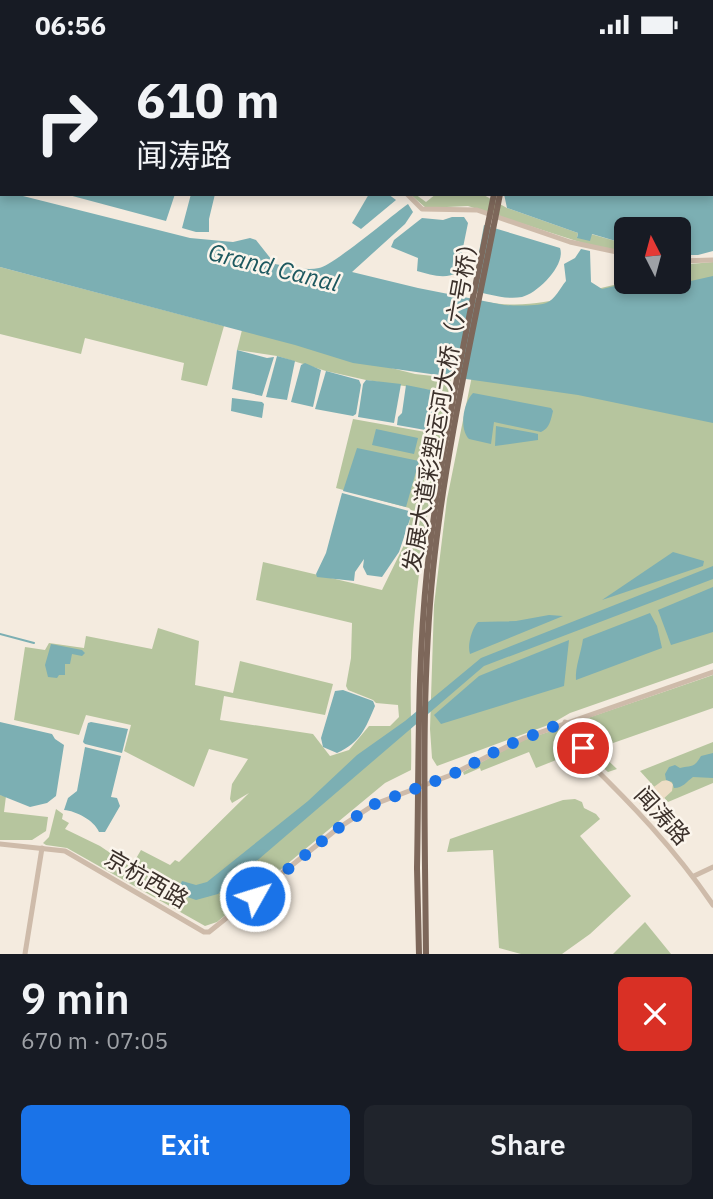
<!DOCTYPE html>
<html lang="en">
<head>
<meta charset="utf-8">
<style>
	body { margin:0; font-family:"IBM Plex Sans","Noto Sans SC",sans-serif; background:#20242c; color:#f1f3f6; height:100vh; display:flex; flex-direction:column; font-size:26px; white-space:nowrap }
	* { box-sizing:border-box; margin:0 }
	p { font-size:23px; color:#9ea1a6 }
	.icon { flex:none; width:38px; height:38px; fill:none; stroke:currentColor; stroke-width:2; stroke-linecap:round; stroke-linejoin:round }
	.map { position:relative; height:905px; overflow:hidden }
	.side { display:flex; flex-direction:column; background:#171b24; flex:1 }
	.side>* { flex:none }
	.top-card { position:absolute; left:0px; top:0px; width:714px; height:147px; box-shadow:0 4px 10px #0003; background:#171b24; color:#f1f3f6; overflow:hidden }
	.needle { width:46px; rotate:354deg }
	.tools { position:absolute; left:614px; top:168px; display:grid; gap:14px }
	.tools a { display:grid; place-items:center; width:77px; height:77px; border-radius:10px; background:#171b24; box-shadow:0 4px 10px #0003; font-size:35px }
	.pin { position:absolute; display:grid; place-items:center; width:60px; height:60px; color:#fff; margin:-30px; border:4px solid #fff; border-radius:50%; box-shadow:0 2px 7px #0007 }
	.me { position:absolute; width:77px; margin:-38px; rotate:51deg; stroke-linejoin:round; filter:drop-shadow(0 0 5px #0008) }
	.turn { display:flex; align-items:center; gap:24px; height:147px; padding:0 21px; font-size:32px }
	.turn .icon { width:91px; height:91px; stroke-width:2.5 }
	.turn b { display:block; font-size:49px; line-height:60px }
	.round { display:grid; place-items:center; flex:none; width:74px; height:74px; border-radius:10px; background:#20242c }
	.summary { display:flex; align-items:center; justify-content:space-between; height:119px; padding:0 21px }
	h1 { font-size:42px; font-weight:600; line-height:52px }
	.primary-button { display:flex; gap:14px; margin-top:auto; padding:14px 21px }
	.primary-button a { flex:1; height:80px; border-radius:10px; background:#1a73e8; color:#fff; font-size:28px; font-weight:600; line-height:80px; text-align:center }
	.primary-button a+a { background:#20242c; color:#f1f3f6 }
	.status { display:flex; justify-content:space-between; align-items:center; height:49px; padding:0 35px; background:#171b24; direction:ltr }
	.status svg { height:19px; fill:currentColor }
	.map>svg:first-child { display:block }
	.green { fill:#b6c59e }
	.plaza { fill:#edddc5 }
	.water { fill:#7cafb3 }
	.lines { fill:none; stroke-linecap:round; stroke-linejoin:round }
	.stream { stroke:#7cafb3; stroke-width:2 }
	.minor { stroke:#cebbaa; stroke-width:5 }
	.major { stroke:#7d675a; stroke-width:6 }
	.major-bridge { stroke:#7d675a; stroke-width:6 }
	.route { stroke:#1a73e8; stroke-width:12; stroke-dasharray:0 21.6 }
	.labels { text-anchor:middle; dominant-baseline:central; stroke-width:5; stroke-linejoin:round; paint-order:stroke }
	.street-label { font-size:23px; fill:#3b302a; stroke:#fbf5ec }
	.water-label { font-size:24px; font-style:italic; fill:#1c585f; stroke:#fbf5ec }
</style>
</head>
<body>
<div class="status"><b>06:56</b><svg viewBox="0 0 49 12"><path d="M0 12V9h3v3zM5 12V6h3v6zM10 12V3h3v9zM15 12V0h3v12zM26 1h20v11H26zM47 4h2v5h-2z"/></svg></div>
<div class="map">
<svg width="713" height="905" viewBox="0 0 713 905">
	<rect width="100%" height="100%" fill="#f4ebdf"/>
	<g class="green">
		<polygon points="410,145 415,145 426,153 436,145 482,145 507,159 578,184 577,188 591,185 626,195 626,203 589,196 468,157 426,159"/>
		<path d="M 713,213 L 713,614 L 570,664 L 551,675 L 437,717 L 432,709 L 430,680 L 434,556 L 447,450 L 487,253 C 541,263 579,241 630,233 C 646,231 663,233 679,233 L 679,216 Z"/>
		<polygon points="0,218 224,277 207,337 181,331 184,314 85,289 81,305 0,285"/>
		<path d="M 242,281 L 415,325 L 451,329 C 434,427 414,525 411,625 C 410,657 412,689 411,721 L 385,734 L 217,873 L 205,877 L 67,799 L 46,796 L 43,794 L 49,788 L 56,760 L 63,765 L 62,770 L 69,774 L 65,780 L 100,797 L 131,818 L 141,801 L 170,816 L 175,811 L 179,813 L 249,744 L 232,754 L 230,750 L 232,735 L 248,710 L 209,700 L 194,738 L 124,702 L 131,676 L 86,666 L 79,686 L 14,671 L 25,598 L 45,601 L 49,594 L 84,599 L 86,587 L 152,600 L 158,579 L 199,592 L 195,636 L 233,644 L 240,612 L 333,635 L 325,666 L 224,647 L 220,671 L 313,685 L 330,707 L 349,701 L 369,677 L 390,677 L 399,668 L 398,656 L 376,654 L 373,651 L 348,641 L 346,637 L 351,609 L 352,574 L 256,551 L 263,513 L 382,541 L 404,496 L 412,462 L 409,459 L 336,439 L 353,370 L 431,384 L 436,342 L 366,331 L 326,322 L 277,307 L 237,301 Z"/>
		<polygon points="713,626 713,659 596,700 617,720 608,723 585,703 583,683 573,674"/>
		<polygon points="563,678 571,678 579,687 579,702 536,719 529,703 481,722 480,719 464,726 463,723 521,692"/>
		<polygon points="713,693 713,734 668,753 640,722"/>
		<polygon points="0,746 6,747 4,763 48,768 46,782 32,791 0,791"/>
		<polygon points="575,750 582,753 584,759 596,765 600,770 580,787 631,847 590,885 562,905 521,905 499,899 493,801 447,803 450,790 563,751"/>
		<polygon points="645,873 671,905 613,905"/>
	</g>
	<polygon class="plaza" points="668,731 673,735 672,742 661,752 663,756 662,759 658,762 654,759 648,764 639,754 645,749 643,746 662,732"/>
	<g class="water">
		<polygon points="713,101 713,202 698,206 679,206 679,180 626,180 626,195 592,185 590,192 577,189 578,184 507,159 504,145 712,145"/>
		<path d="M 0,142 L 2,145 L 15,145 L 190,189 L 233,193 L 250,189 L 256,191 L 275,215 C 288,217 305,222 319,219 C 334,216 391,167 408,155 L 413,163 L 405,175 L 352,223 L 418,239 L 504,256 C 513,257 538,257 546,254 C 555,251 560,239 566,232 L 564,215 L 575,209 L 581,200 L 590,202 L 591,233 L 602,240 L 632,233 L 673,236 L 713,227 L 713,374 L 578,346 L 353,314 L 295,296 L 0,218 Z"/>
		<polygon points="65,145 175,145 166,172"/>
		<polygon points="191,145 215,145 209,170 209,183 196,183 182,179"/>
		<polygon points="369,145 388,145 396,151 361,180 352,174"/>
		<path d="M 452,168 L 464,168 L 468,174 L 458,223 C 446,231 431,226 417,222 L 418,209 L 391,198 L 394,191 L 422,169 L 443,171 Z"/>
		<path d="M 484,176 L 560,199 C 566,216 538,244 522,248 C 506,251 487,245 472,241 Z"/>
		<polygon points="237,301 267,309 274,308 262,347 232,340"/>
		<polygon points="277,307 295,312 287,351 266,348"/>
		<polygon points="305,314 321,321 313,358 291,353 301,316"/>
		<polygon points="326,322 359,331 361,336 356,365 353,367 315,360"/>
		<polygon points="366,331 401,335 394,374 358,368 363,335"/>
		<polygon points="406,336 436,342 431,382 397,376 398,368 402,364"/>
		<path d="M 473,344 L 551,359 L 553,362 C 551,370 550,379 541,383 L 494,373 L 491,395 L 469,390 C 459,380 463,354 473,344 Z"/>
		<polygon points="232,349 262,353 264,355 262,369 231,362"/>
		<polygon points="496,377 534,384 538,385 538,391 495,397"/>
		<polygon points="376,380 418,389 414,405 372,396"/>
		<polygon points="357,399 419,412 406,458 343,442"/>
		<polygon points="342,444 409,462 411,467 399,503 382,528 367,526 363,518 364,510 355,523 354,532 317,528 316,525 326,504"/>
		<polygon points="673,503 704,512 703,517 602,551"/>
		<polygon points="713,517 713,530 484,617 218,845 196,851 179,845 179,838 182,832 196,836 207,833 308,752 357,706 405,672 481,609"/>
		<polygon points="713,538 713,583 671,596 658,561"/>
		<path d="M 650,564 L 657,577 L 662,599 L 576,631 C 575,618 581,604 583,590 Z"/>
		<path d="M 549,566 L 563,567 L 470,605 C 467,596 472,579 478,573 L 516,572 Z"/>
		<polygon points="569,591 564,637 441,675 434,666 479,627"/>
		<polygon points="51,595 82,601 85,604 82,607 72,605 70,615 65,615 65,626 59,626 57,629 48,628 45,616"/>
		<path d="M 343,641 L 373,652 L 375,657 C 365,680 361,693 337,704 L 323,698 L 321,689 L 335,642 Z"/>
		<polygon points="0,673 52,685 55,690 64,696 56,747 47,754 30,758 0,746"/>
		<polygon points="91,673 128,680 122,704 85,695 83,693 88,674"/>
		<path d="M 85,698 L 121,707 L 111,748 L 117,749 L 120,757 L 105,783 L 99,783 C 94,771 76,762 64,761 L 68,749 L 77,742 Z"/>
		<path d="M 713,704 L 713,729 L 693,728 C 686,733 683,739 674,739 L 672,733 L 666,731 L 665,725 L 669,718 L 675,716 L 680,719 C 693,716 694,719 701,707 Z"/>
	</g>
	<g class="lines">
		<polyline class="stream" points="0,585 34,594"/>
		<g class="minor">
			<polyline points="15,0 19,2"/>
			<polyline points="327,0 333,2"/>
			<polyline points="497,2 498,0"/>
			<polyline points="407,145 422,160 477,161 570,193 626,205"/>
			<polyline points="679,212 713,211"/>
			<path d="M 565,673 C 579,680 588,690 580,705 C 629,752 675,800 713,856"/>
			<polyline points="0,795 65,802 204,883 209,883 337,780 375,755 451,726 524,689 713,623"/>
			<polyline points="694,827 713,818"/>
			<polyline points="25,905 42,799"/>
		</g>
		<g class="major">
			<polyline points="521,2 522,0"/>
			<polyline points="527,2 528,0"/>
			<polyline points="425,818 426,905"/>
			<polyline points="417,819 419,905"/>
		</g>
		<g class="major-bridge">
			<path d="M 425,818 C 424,719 423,620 433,521 C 446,395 476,270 500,145"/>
			<path d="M 417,819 C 419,720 417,620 427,522 C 441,395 469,270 494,145"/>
		</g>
	</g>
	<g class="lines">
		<polyline class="route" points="255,847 337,780 375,755 451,726 508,696 565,673 581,684 583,699"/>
	</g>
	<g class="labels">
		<g class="street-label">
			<text transform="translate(440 353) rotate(-80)">发展大道彩塑运河大桥（六号桥）</text>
			<text transform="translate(663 766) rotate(48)">闻涛路</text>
			<text transform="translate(147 829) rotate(30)">京杭西路</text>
		</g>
		<g class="water-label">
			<text transform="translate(274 218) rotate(14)">Grand Canal</text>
		</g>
	</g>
</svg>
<div class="tools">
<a><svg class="needle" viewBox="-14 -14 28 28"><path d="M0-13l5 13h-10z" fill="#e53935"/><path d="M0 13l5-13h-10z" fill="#9ea1a6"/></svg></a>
</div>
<div class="pin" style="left:583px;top:699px;background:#d93025"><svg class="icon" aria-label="arrive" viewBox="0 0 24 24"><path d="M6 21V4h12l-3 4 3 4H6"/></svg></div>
<svg class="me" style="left:255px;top:847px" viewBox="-20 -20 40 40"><circle r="17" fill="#1a73e8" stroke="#fff" stroke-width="3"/><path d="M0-11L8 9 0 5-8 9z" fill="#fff"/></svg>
<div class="top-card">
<div class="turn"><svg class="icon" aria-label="right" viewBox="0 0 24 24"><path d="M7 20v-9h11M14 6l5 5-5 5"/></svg><div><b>610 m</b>闻涛路</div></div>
</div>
</div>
<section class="side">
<div class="summary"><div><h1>9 min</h1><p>670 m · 07:05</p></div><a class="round" style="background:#d93025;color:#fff"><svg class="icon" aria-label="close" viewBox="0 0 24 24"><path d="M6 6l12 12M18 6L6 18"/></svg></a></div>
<div class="primary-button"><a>Exit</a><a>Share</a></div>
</section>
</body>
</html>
